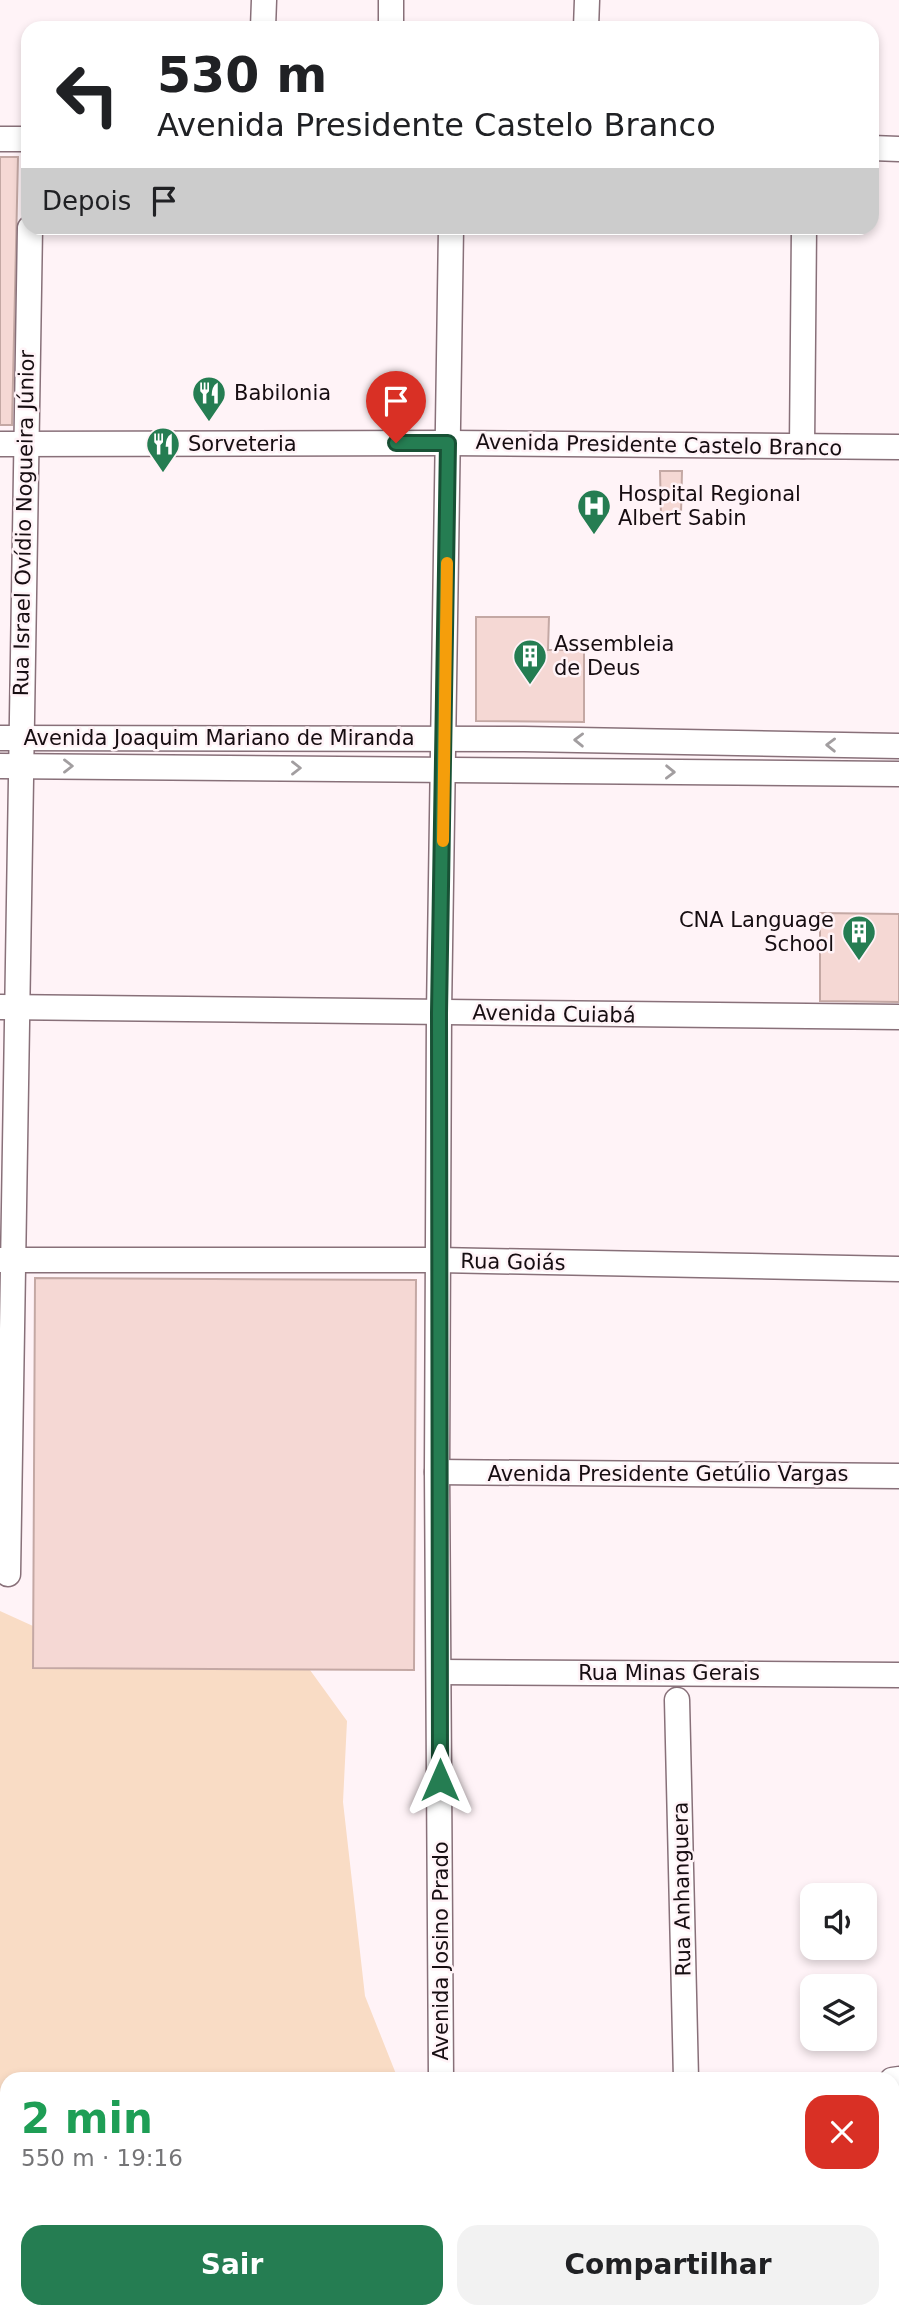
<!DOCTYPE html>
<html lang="pt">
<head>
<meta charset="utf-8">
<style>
	body { margin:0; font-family:"DejaVu Sans",sans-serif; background:#f2f2f2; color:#202124; height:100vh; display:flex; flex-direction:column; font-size:26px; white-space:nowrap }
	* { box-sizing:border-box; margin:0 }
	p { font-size:23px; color:#757577 }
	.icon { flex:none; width:38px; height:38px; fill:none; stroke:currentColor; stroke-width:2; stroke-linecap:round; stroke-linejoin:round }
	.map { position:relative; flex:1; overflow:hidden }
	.side { position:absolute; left:0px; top:2072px; width:900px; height:247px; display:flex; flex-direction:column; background:#fff; border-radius:21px 21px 0 0; box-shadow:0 4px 10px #0003 }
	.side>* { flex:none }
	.banner { position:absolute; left:21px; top:21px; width:858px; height:214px; border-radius:21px; box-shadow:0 4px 10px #0003; background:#fff; color:#202124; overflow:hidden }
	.controls { position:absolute; left:800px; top:1883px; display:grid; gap:14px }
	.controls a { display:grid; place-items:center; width:77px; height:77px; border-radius:14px; background:#fff; box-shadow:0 4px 10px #0003; font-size:35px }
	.pin { position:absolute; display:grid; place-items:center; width:60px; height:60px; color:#fff; margin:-72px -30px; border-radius:50% 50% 50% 0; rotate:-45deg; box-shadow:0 0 7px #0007 }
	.pin .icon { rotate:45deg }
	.me { position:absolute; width:77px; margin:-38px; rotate:0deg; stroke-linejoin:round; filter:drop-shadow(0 0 5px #0008) }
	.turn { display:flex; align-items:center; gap:24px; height:147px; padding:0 21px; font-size:32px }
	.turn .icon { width:91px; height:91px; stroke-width:2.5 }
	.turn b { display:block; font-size:49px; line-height:60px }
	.then { display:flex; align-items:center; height:66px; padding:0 21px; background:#0003; gap:14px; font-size:26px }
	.round { display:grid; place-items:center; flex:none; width:74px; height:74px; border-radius:21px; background:#f2f2f2 }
	.overview { display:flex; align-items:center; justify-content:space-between; height:119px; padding:0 21px }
	h1 { font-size:42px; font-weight:700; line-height:52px; color:#1e9e55 }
	.action { display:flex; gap:14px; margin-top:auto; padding:14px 21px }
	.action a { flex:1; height:80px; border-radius:21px; background:#257d52; color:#fff; font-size:28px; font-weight:700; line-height:80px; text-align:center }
	.action a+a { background:#f2f2f2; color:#202124 }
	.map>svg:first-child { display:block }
	.green { fill:#f9dcc5 }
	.building { fill:#f5d8d4; stroke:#c4a8a4; stroke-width:2 }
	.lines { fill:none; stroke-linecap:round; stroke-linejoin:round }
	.minor-casing { stroke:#887079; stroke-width:27 }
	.path { stroke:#857a7e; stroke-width:2.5; stroke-dasharray:3.5 3.5; stroke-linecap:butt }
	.minor { stroke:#fff; stroke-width:24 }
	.oneway { stroke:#a29ea0 }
	.route-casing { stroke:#185135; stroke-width:18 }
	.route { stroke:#257d52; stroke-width:12 }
	.slow { stroke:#f59e0b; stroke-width:12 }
	.labels { text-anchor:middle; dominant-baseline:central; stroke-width:5; stroke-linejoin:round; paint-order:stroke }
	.poi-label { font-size:21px; fill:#160d11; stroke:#fff3f7; text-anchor:start }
	.street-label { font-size:21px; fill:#160d11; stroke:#fff3f7 }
</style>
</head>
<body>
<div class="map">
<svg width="899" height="2318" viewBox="0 0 899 2318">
	<rect width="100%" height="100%" fill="#fff3f7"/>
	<polygon class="green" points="0,1611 33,1626 33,1668 310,1670 347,1721 343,1802 365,1996 398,2079 7,2079 7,2312 892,2312 892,2173 899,2170 899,2318 0,2318"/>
	<g class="building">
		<polygon points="0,157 18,157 12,425 0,425"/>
		<polygon points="660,471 682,471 681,514 661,516"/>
		<polygon points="476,617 549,617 548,650 584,650 584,722 476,721"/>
		<polygon points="820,913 899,914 899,1002 820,1001"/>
		<polygon points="35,1278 416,1280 414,1670 33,1668"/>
	</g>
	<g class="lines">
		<g class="minor-casing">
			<g id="minor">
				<polyline points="263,28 264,0"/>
				<polyline points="391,28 391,0"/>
				<polyline points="586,28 587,0"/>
				<polyline points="0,139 28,139"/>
				<polyline points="872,148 899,149"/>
				<polyline points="0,444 448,443 899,447"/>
				<polyline points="802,446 804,228"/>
				<polyline points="0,738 524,739 899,746"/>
				<polyline points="0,766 899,774"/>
				<polyline points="0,1007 899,1017"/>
				<polyline points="0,1260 439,1260 899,1269"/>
				<polyline points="437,1472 899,1476"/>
				<polyline points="8,1574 30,228"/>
				<polyline points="439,1672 899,1675"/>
				<polyline points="677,1700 686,2079"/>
				<polyline points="441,2079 437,1472 439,1013 451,228"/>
				<polyline points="892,2080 899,2079"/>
			</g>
		</g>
		<g class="path">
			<polyline points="235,2312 242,2318"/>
			<polyline points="7,2318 8,2312"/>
			<polyline points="82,2318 101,2312"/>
			<polyline points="414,2318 421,2312"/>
			<polyline points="432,2318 433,2312"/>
		</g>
		<use href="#minor" class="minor"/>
	</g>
	<defs><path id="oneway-chevron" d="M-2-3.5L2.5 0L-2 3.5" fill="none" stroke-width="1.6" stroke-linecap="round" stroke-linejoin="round" transform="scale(1.75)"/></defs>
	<g class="oneway">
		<use href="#oneway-chevron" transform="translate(579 740) rotate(-179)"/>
		<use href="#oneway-chevron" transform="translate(831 745) rotate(-179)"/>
		<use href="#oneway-chevron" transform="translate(68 766)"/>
		<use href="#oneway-chevron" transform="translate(296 768)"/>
		<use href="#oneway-chevron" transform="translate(670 772) rotate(1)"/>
	</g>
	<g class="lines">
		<g class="route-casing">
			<polyline id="route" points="396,443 448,443 439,1013 440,1780"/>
		</g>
		<use href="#route" class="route"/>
		<polyline class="slow" points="443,841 447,563"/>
	</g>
	<defs>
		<g id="restaurant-pin" transform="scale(1.75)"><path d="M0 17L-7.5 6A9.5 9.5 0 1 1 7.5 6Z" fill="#257d52" stroke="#fff3f7"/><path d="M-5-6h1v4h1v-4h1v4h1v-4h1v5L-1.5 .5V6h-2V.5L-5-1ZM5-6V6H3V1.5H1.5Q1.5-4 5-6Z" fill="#fff"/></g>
		<g id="hospital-pin" transform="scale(1.75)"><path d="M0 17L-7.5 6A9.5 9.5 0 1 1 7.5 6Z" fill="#257d52" stroke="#fff3f7"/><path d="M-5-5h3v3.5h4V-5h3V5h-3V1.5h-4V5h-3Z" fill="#fff"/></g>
		<g id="building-pin" transform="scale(1.75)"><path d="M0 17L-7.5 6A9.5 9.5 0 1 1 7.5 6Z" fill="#257d52" stroke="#fff3f7"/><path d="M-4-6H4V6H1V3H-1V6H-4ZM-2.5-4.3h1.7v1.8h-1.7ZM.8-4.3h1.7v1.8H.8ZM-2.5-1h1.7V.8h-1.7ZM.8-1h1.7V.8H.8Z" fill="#fff"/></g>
	</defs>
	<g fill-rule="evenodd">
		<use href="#restaurant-pin" x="209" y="393"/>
		<use href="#restaurant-pin" x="163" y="444"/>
		<use href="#hospital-pin" x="594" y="506"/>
		<use href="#building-pin" x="530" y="656"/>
		<use href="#building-pin" x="859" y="932"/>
	</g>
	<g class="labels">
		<g class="poi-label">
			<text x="234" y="393">Babilonia</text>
			<text x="188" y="444">Sorveteria</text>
			<text x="618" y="494">Hospital Regional<tspan x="618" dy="24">Albert Sabin</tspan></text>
			<text x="554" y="644">Assembleia<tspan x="554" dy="24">de Deus</tspan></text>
			<text x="834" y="920" text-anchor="end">CNA Language<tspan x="834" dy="24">School</tspan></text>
		</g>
		<g class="street-label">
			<text transform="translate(659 445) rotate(1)">Avenida Presidente Castelo Branco</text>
			<text transform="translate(24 523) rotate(-89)">Rua Israel Ovídio Nogueira Júnior</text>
			<text x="219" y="738">Avenida Joaquim Mariano de Miranda</text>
			<text transform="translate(554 1014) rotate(1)">Avenida Cuiabá</text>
			<text transform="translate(513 1262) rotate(1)">Rua Goiás</text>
			<text x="668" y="1474">Avenida Presidente Getúlio Vargas</text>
			<text x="669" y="1673">Rua Minas Gerais</text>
			<text transform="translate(682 1889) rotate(-91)">Rua Anhanguera</text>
			<text transform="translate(441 1951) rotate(-90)">Avenida Josino Prado</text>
		</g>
	</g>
</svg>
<div class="controls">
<a><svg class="icon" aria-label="sound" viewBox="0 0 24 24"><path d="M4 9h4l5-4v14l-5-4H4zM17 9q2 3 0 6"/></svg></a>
<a><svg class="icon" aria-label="layers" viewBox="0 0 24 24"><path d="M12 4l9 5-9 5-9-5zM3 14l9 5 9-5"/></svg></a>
</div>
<div class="pin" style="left:396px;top:443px;background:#d93025"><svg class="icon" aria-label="arrive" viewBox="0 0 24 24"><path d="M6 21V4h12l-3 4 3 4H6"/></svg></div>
<svg class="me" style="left:440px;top:1780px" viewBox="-20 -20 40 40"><path d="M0-17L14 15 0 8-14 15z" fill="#257d52" stroke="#fff" stroke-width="4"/></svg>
<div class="banner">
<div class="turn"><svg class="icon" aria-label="left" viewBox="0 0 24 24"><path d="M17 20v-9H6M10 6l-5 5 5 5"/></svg><div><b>530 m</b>Avenida Presidente Castelo Branco</div></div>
<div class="then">Depois<svg class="icon" aria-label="arrive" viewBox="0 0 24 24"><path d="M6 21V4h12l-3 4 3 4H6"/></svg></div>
</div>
<section class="side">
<div class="overview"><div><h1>2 min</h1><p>550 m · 19:16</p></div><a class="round" style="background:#d93025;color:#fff"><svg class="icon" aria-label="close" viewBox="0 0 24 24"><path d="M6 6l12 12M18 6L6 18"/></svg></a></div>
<div class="action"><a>Sair</a><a>Compartilhar</a></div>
</section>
</div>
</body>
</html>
